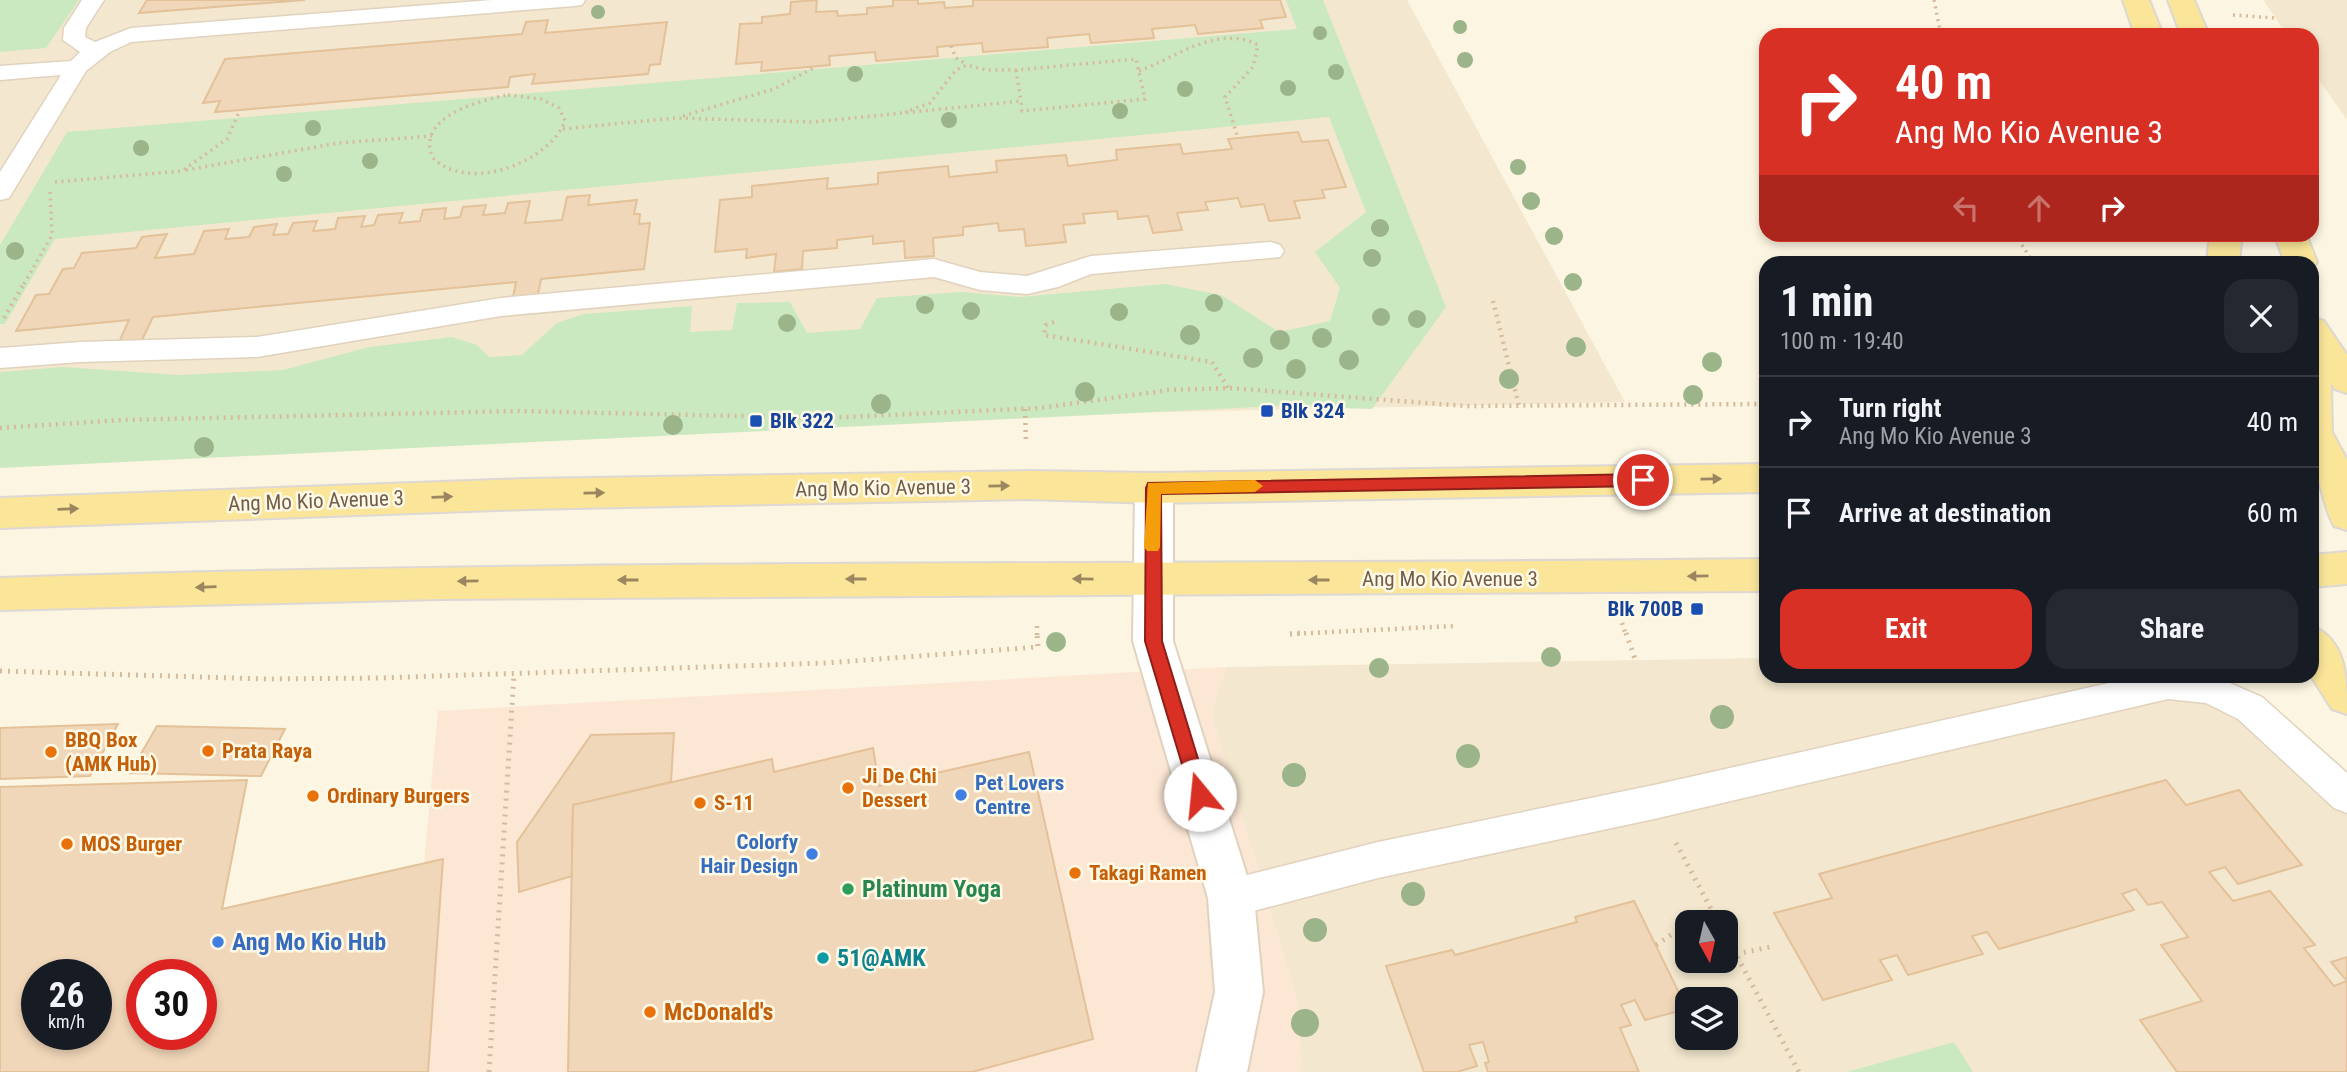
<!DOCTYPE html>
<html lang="en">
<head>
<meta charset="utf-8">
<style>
	body { margin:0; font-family:"Roboto Condensed",sans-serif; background:#242831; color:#f1f3f6; height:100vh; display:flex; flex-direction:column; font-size:26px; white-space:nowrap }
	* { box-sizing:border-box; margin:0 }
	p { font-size:23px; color:#9ea1a6 }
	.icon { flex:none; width:38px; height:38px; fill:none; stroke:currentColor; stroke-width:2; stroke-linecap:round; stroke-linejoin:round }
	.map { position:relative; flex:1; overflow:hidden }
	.sheet { position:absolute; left:1759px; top:256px; width:560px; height:427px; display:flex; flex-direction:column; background:#171b24; border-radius:21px; box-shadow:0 4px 10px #0003 }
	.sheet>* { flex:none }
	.guide { position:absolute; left:1759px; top:28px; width:560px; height:214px; border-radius:21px; box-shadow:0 4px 10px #0003; background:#d93025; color:#fff; overflow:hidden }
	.needle { width:46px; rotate:172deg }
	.fabs { position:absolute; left:1675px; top:910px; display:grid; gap:14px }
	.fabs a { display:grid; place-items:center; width:63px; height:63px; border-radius:14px; background:#171b24; box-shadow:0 4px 10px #0003; font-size:35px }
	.speed { position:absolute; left:21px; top:959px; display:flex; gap:14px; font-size:35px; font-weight:700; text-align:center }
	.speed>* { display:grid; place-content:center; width:91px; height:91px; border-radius:50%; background:#171b24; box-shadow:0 4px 10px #0003; line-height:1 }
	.speed small { font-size:18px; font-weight:400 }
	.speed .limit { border:10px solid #d22; background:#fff; color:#111 }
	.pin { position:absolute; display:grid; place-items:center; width:60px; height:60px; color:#fff; margin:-30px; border:4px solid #fff; border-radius:50%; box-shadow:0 2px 7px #0007 }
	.me { position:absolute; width:77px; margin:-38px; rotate:343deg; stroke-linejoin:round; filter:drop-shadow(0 0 5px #0008) }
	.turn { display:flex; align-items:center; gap:24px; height:147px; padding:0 21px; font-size:32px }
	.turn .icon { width:91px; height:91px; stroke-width:2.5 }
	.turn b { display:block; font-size:49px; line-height:60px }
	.lanes { display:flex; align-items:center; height:66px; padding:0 21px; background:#0003; justify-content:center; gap:35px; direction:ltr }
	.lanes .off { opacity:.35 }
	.round { display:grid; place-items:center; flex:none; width:74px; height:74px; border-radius:21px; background:#242831 }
	.headline { display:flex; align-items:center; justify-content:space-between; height:119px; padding:0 21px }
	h1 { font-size:42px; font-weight:700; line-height:52px }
	.primary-button { display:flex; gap:14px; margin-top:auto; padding:14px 21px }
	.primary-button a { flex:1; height:80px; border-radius:21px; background:#d93025; color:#fff; font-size:28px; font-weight:700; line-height:80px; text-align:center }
	.primary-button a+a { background:#242831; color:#f1f3f6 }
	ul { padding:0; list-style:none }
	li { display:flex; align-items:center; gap:21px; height:91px; padding:0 21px; border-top:2px solid #363941 }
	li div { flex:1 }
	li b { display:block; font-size:26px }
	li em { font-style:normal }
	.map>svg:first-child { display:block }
	.residential { fill:#f3e8cf; fill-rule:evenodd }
	.commercial { fill:#fce6d4 }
	.green { fill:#cae9c0 }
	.building { fill:#f1d7b9; stroke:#e3c199; stroke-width:2; fill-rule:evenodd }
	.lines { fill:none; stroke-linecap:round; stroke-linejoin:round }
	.service-casing { stroke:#e0d2bd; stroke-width:3 }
	.minor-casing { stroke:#e0d2bd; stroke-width:4 }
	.primary-casing { stroke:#ddd8d3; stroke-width:4 }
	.path-far2 { stroke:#d5bb9c; stroke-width:3.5; stroke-dasharray:2 4.5; stroke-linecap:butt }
	.path-far1 { stroke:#d5bb9c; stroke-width:4.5; stroke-dasharray:2 5; stroke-linecap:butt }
	.path { stroke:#d5bb9c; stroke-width:5; stroke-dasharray:2 6; stroke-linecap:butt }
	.service { fill:#fff; fill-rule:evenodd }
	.minor { fill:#fff; fill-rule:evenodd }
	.primary { fill:#fae599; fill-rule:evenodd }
	.tree { fill:#9bb48a }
	.oneway { fill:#9b8660 }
	.route { fill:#d93025; stroke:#8d1f18; stroke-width:2 }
	.slow { fill:#f59e0b }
	.transit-dot { fill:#1a4fb4; stroke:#fff9e7; stroke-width:2.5 }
	.food-dot { fill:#e8710a; stroke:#fff9e7; stroke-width:2.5 }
	.shop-dot { fill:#3f7fe0; stroke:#fff9e7; stroke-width:2.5 }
	.leisure-dot { fill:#2e9e5b; stroke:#fff9e7; stroke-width:2.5 }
	.culture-dot { fill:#0f9aa8; stroke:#fff9e7; stroke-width:2.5 }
	.labels { text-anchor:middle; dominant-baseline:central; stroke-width:5; stroke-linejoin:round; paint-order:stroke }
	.transit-label { font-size:21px; font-weight:bold; fill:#164399; stroke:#fff9e7; text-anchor:start }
	.street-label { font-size:21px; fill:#725e48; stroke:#fff9e7 }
	.food-label { font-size:21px; font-weight:bold; fill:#c56008; stroke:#fff9e7; text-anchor:start }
	.shop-label { font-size:21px; font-weight:bold; fill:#366cbe; stroke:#fff9e7; text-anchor:start }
	.near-leisure-label { font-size:24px; font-weight:bold; fill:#27864d; stroke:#fff9e7; text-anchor:start }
	.near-shop-label { font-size:24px; font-weight:bold; fill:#366cbe; stroke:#fff9e7; text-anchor:start }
	.near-culture-label { font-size:24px; font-weight:bold; fill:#0d838f; stroke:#fff9e7; text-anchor:start }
	.near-food-label { font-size:24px; font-weight:bold; fill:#c56008; stroke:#fff9e7; text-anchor:start }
</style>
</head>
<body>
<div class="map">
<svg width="2347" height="1072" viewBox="0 0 2347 1072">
	<rect width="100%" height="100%" fill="#fcf5e1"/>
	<g class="residential">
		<polygon points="0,0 1407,0 1625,402 0,438"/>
		<polygon points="2263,0 2347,0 2347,120 2312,70 2312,35 2287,35"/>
		<path d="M 1766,658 L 1766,676 L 2169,676 L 2347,790 L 2347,1072 L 1299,1072 L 1301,1066 L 1297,1000 L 1212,717 L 1217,690 L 1227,667 ZM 1687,922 L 1726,922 L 1726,961 L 1687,961 ZM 1687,999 L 1726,999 L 1726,1038 L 1687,1038 Z"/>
	</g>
	<polygon class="commercial" points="1227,667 1217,690 1212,717 1297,1000 1301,1066 1299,1072 405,1072 438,711"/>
	<g class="green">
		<polygon points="0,0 79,0 46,48 0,52"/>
		<polygon points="1286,0 1323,0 1446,307 1372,409 1278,406 0,468 0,372 63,367 179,375 283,370 369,347 452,337 477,345 489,357 522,355 557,323 584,314 692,306 690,332 732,330 737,303 790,302 807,333 860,329 877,298 961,292 1020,297 1165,284 1221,295 1279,332 1330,321 1340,288 1315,252 1366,212 1329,117 55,239 5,324 0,324 0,245 67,132 1297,29"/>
		<polygon points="1954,1042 1973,1072 1847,1072"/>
	</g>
	<g class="building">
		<polygon points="147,0 305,0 139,13"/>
		<polygon points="817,0 816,12 837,11 838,16 867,14 867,8 893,6 893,0 918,0 918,4 944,2 945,8 973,6 973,0 1280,0 1286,17 1260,20 1263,28 1198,34 1195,25 1152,29 1154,38 1091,43 1089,34 1047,38 1048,47 983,52 982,43 937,47 938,56 876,61 875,52 829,56 830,65 761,71 762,62 736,64 740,24 762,23 762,17 790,14 791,2"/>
		<polygon points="548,20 545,33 667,22 660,64 650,65 648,74 532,84 535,74 510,77 508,87 240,110 215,112 220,101 203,103 225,59 522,34 526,22"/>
		<polygon points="1298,132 1302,142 1328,140 1346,187 1322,190 1325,198 1294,201 1300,218 1269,221 1264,204 1241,207 1238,198 1205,202 1208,210 1177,213 1182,230 1153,233 1148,216 1118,219 1117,211 1083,214 1085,223 1063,225 1066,242 1026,246 1024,229 999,231 998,223 963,227 963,235 933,238 934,256 905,258 904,241 873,244 873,236 837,240 837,248 803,251 802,269 774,272 776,254 746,258 747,249 715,252 720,200 752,197 752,186 828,178 827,189 878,184 878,173 948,166 949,177 997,172 996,161 1066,155 1068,166 1117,160 1116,150 1180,144 1183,154 1232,149 1228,139"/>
		<polygon points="590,195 588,205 637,200 634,214 640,214 639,224 650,223 644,269 541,279 537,299 512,302 516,282 153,317 142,340 119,342 129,320 16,331 36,295 49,294 63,269 74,268 82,253 136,248 142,237 167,234 155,258 194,254 204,231 229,229 225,239 249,237 254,227 277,224 273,235 288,234 293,223 317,221 313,231 335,229 338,218 365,216 361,227 374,225 378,215 403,213 399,223 420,221 423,210 446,208 444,219 460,217 463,207 486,205 483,215 505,213 508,203 530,201 525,223 562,220 567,197"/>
		<polygon points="118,724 90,776 0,779 0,728"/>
		<polygon points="157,726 285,729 261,776 130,773"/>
		<polygon points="674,733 671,782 573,805 572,876 519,892 517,842 591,735"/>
		<polygon points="873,748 879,786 1029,752 1093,1039 972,1072 568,1072 573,805 772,759 774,772"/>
		<path d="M 247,780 L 222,909 L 443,859 L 428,1072 L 0,1072 L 0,787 ZM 37,975 L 96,975 L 96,1034 L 37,1034 ZM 142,975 L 201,975 L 201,1034 L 142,1034 Z"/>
		<polygon points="2166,780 2186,805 2239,790 2302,865 2238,884 2225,867 2209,872 2233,901 2270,891 2315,945 2304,948 2334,986 2347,981 2331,962 2347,957 2347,1072 2177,1072 2140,1020 2202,1001 2161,945 2188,937 2162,902 2148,905 2136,889 2122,894 2134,910 1999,949 1987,932 1972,936 1983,954 1908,975 1897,955 1880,960 1892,980 1823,1000 1774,913 1832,898 1819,874"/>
		<polygon points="1634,901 1687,1009 1645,1020 1635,1000 1621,1005 1631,1025 1620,1028 1639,1072 1488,1072 1485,1063 1489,1062 1483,1042 1469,1045 1477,1066 1457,1072 1424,1072 1386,966 1452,950 1455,955 1577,922 1575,917"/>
	</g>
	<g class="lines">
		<g class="service-casing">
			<g id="service">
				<polygon points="82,0 104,0 86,28 85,37 95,42 131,28 492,0 585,0 582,5 574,6 131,42 110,52 86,71 9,198 0,200 0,172 61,75 0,80 0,66 71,61 80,52 63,40 64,28"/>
				<polygon points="1271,242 1280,245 1284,251 1280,257 1091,274 1058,287 1027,294 980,290 934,277 501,316 257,357 80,362 0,368 0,348 80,342 257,337 501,298 934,259 980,272 1027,276 1091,256"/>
				<polygon points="2140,676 2214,676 2262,697 2347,773 2347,813 2334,808 2238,719 2206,703 2168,699 1654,819 1378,878 1231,917 1217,911 1212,898 1217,885 1231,879 1378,842 1654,785"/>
			</g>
		</g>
		<g class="minor-casing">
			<polygon id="minor" points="1154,473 1167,478 1173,488 1173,641 1254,898 1263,992 1247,1072 1197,1072 1215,992 1208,898 1133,641 1135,488 1141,478"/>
		</g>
		<g class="primary-casing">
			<g id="primary">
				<polygon points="2123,0 2149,0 2163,35 2135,35"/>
				<polygon points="2168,0 2194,0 2209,35 2181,35"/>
				<polygon points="2210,234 2242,234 2239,262 2207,262"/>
				<polygon points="2274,234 2306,234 2317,262 2312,270 2312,262 2285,262"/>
				<path d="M 2312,317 L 2324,321 L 2347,355 L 2347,393 L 2335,389 L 2331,383 L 2332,432 L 2347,460 L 2347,530 L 2334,526 C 2323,506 2322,483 2312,463 Z"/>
				<polygon points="1766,464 1766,492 1154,503 1027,499 526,509 0,528 0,498 526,479 1027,471 1154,473"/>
				<polygon points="2347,552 2347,584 2312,587 2312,555"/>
				<path d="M 1766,559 L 1766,591 L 441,599 L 0,610 L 0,578 C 588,558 1177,566 1766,559 Z"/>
				<path d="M 2312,626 C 2347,640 2347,679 2347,714 L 2332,709 L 2311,676 Z"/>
			</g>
		</g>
		<g class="path-far2">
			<polyline points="1934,0 1941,35"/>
			<polyline points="2233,15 2274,18"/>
			<polyline points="951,46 956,58 966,64"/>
			<polyline points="1016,70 1021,101"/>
			<path d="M 1139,71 C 1177,57 1218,24 1258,45 L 1253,67 L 1225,97 L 1238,138"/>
			<path d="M 508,95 L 541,99 L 559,108 L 565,121 C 549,163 468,193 433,158 C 414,117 481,100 508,95 Z"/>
			<polyline points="683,116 774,89 815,67"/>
			<polyline points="563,129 675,118 813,122 1021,101 1022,111 1145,99 1136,59 1016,70 986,70 967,65 956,70 930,103 905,112"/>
			<polyline points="186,170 339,143 432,136"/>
			<polyline points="55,182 182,171 227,139 240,110"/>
			<polyline points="2015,234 2033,262"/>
			<polyline points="24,284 52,235 50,190"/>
		</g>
		<g class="path-far1">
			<polyline points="1493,301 1519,406"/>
			<polyline points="4,318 25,282"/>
			<polyline points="1054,322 1046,325 1044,335 1212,362 1228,388"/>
			<polyline points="1025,409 1026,443"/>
			<polyline points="0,428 122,420 519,411 825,418 1040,408 1169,390 1229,388 1466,406 1766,404"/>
			<polyline points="1622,623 1626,635"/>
			<polyline points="1037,626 1037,635"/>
			<polyline points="1290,634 1454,626"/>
		</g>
		<g class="path">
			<polyline points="1626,633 1635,659"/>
			<polyline points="1290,634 1301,633"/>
			<polyline points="0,671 266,679 377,678 826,663 1038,647 1037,633"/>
			<polyline points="1676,843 1718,922"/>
			<polyline points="1690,922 1710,908"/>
			<polyline points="1726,936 1799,1072"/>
			<polyline points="1656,945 1687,924"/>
			<polyline points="1736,954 1770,947"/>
			<polyline points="489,1072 514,673"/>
		</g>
		<use href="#service" class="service"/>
		<use href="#minor" class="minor"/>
		<use href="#primary" class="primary"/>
	</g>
	<g class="tree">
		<circle cx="598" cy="12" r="7"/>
		<circle cx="1460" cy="27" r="7"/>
		<circle cx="1320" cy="33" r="7"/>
		<circle cx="1465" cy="60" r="8"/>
		<circle cx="1336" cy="72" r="8"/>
		<circle cx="855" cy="74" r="8"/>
		<circle cx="1288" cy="88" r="8"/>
		<circle cx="1185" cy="89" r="8"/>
		<circle cx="1120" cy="111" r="8"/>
		<circle cx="949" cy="120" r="8"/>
		<circle cx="313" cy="128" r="8"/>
		<circle cx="141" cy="148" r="8"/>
		<circle cx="370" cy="161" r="8"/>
		<circle cx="1518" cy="167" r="8"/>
		<circle cx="284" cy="174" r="8"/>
		<circle cx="1531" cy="201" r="9"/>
		<circle cx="1380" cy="228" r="9"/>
		<circle cx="1554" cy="236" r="9"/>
		<circle cx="15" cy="251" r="9"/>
		<circle cx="1372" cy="258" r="9"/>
		<circle cx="1573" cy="282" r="9"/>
		<circle cx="1214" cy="303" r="9"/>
		<circle cx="925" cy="305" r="9"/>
		<circle cx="971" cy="311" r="9"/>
		<circle cx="1119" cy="312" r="9"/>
		<circle cx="1381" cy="317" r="9"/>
		<circle cx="1417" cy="319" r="9"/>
		<circle cx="787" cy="323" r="9"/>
		<circle cx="1190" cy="335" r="10"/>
		<circle cx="1322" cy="338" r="10"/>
		<circle cx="1280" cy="340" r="10"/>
		<circle cx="1576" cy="347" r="10"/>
		<circle cx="1253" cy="358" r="10"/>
		<circle cx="1349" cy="360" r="10"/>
		<circle cx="1712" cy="362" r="10"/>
		<circle cx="1296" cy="369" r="10"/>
		<circle cx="1509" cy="379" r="10"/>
		<circle cx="1085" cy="392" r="10"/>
		<circle cx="1693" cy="395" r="10"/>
		<circle cx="881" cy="404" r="10"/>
		<circle cx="673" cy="425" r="10"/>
		<circle cx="204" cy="447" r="10"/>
		<circle cx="1056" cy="642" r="10"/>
		<circle cx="1551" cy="657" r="10"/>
		<circle cx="1379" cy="668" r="10"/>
		<circle cx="1722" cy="717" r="12"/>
		<circle cx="1468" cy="756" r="12"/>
		<circle cx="1294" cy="775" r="12"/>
		<circle cx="1413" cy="894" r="12"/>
		<circle cx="1315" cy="930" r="12"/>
		<circle cx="1305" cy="1023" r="14"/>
	</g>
	<defs><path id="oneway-solid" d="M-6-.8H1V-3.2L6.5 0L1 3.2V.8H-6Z" transform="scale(1.75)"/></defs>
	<g class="oneway">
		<use href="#oneway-solid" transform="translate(1711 479) rotate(-1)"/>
		<use href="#oneway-solid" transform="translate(999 486) rotate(-1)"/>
		<use href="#oneway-solid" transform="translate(594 493) rotate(-1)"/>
		<use href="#oneway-solid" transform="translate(442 497) rotate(-2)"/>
		<use href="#oneway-solid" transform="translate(68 509) rotate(-2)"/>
		<use href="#oneway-solid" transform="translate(1698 576) rotate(179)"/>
		<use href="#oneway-solid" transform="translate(856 579) rotate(180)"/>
		<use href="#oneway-solid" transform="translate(1083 579) rotate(-179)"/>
		<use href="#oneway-solid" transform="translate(628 580) rotate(180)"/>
		<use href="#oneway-solid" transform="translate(1319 580) rotate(180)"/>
		<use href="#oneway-solid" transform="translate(468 581) rotate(179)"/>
		<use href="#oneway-solid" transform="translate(206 587) rotate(178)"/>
	</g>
	<polygon class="route" points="1643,474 1651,480 1643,486 1161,494 1162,641 1209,795 1206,801 1200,804 1193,801 1145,641 1146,488 1148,483"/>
	<polygon class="slow" points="1255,480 1263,486 1255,492 1161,494 1160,547 1158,551 1147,551 1144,547 1148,483"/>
	<g class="transit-dot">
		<rect x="1260" y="404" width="14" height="14" rx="3.5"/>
		<rect x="749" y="414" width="14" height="14" rx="3.5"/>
		<rect x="1690" y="602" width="14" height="14" rx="3.5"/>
	</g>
	<g class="food-dot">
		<circle cx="208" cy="751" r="7"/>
		<circle cx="51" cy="752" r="7"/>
		<circle cx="848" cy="788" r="7"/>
		<circle cx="313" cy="796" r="7"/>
		<circle cx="700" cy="803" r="7"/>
		<circle cx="67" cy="844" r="7"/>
		<circle cx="1075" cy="873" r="7"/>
		<circle cx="650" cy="1012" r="7"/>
	</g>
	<g class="shop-dot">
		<circle cx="961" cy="795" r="7"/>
		<circle cx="812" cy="854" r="7"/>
		<circle cx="218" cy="942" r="7"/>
	</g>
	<circle class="leisure-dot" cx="848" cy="889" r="7"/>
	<circle class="culture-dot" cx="823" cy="958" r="7"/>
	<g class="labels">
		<g class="transit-label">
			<text x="1281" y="411">Blk 324</text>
			<text x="770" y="421">Blk 322</text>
			<text x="1683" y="609" text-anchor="end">Blk 700B</text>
		</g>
		<g class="street-label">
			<text transform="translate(883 488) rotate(-1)">Ang Mo Kio Avenue 3</text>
			<text transform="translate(316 501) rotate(-2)">Ang Mo Kio Avenue 3</text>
			<text x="1450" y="579">Ang Mo Kio Avenue 3</text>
		</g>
		<g class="food-label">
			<text x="65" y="740">BBQ Box<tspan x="65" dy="24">(AMK Hub)</tspan></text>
			<text x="222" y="751">Prata Raya</text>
			<text x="862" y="776">Ji De Chi<tspan x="862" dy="24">Dessert</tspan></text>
			<text x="327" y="796">Ordinary Burgers</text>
			<text x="714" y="803">S-11</text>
			<text x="81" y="844">MOS Burger</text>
			<text x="1089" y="873">Takagi Ramen</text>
		</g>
		<g class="shop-label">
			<text x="975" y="783">Pet Lovers<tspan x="975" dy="24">Centre</tspan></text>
			<text x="798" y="842" text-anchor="end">Colorfy<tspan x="798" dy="24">Hair Design</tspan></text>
		</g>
		<g class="near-leisure-label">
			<text x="862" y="889">Platinum Yoga</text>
		</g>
		<g class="near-shop-label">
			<text x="232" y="942">Ang Mo Kio Hub</text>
		</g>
		<g class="near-culture-label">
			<text x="837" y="958">51@AMK</text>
		</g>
		<g class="near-food-label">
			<text x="664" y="1012">McDonald's</text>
		</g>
	</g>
</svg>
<div class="fabs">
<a><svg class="needle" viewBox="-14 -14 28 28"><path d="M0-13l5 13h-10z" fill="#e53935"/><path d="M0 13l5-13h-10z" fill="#9ea1a6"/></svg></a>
<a><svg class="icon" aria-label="layers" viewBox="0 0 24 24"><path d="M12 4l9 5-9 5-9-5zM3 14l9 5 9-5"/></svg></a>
</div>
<div class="speed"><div>26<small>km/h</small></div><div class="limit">30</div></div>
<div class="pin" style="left:1643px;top:480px;background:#d93025"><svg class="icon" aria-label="arrive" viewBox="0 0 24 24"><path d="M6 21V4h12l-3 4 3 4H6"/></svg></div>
<svg class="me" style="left:1200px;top:795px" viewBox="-20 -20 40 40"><circle r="19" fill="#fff"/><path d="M0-13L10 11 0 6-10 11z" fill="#d93025"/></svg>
<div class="guide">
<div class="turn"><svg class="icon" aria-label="right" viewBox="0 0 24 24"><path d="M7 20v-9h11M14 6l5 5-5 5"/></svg><div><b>40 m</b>Ang Mo Kio Avenue 3</div></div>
<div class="lanes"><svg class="icon off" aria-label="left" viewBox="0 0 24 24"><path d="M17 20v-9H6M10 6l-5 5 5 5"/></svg><svg class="icon off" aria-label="ahead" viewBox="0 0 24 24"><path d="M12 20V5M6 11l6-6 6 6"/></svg><svg class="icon" aria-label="right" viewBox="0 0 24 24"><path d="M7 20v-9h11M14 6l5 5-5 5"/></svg></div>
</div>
<section class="sheet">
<div class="headline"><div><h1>1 min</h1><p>100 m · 19:40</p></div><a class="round"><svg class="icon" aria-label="close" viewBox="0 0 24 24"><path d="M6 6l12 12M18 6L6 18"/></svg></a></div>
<ul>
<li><svg class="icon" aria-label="right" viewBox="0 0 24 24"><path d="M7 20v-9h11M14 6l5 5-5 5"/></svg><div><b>Turn right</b><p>Ang Mo Kio Avenue 3</p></div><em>40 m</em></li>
<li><svg class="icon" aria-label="arrive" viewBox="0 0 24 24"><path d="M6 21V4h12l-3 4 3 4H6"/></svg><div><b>Arrive at destination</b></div><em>60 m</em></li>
</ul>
<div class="primary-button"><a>Exit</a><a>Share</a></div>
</section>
</div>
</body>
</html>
